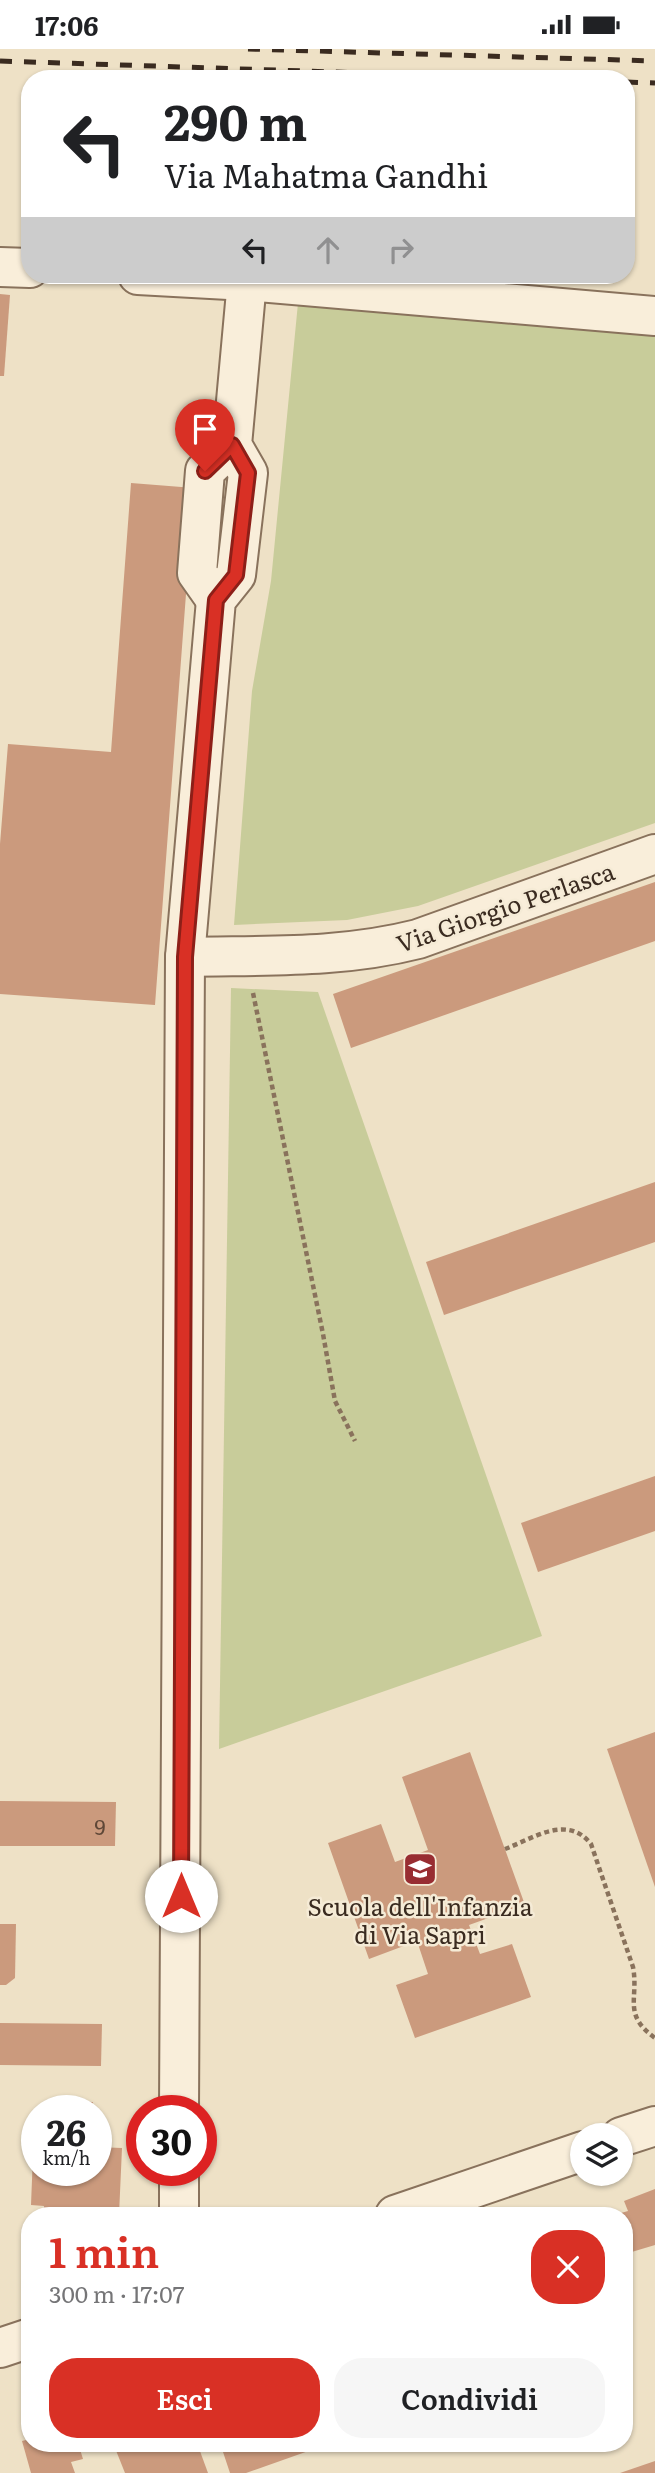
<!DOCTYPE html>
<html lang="it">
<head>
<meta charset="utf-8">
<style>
	body { margin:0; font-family:Literata,serif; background:#f6f6f6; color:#202124; height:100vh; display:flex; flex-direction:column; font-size:26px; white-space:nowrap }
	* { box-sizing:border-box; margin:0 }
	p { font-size:23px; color:#757577 }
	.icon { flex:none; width:38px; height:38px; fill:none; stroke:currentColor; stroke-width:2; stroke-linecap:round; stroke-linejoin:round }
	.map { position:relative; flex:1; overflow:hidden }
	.details { position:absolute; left:21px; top:2158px; width:612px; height:245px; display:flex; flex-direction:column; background:#fff; border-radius:28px; box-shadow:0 2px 5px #0004 }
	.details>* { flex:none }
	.banner { position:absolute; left:21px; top:21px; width:614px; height:214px; border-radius:28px; box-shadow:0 2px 5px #0004; background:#fff; color:#202124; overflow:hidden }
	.buttons { position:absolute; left:570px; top:2074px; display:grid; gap:14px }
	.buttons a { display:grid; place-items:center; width:63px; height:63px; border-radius:50%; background:#fff; box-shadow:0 2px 5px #0004; font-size:35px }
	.speed { position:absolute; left:21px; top:2046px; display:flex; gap:14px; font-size:35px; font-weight:700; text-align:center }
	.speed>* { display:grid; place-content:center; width:91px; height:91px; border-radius:50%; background:#fff; box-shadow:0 2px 5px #0004; line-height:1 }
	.speed small { font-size:18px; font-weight:400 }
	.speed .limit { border:10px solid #d22; background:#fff; color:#111 }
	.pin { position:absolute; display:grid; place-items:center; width:60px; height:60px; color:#fff; margin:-72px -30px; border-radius:50% 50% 50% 0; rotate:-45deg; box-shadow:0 0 7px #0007 }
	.pin .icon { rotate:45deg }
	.me { position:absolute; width:77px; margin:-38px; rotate:0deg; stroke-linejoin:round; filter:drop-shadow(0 0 5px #0008) }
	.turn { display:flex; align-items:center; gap:24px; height:147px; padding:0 28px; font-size:32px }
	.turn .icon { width:91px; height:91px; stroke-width:2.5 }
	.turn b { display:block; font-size:49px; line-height:60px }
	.lanes { display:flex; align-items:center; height:66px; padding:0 28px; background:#0003; justify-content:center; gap:35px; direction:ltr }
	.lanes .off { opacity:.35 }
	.round { display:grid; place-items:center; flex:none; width:74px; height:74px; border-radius:28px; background:#f6f6f6 }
	.summary { display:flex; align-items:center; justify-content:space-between; height:119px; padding:0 28px }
	h1 { font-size:42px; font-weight:600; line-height:52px; color:#d93025 }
	.cta { display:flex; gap:14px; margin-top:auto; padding:14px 28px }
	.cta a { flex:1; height:80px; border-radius:28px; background:#d93025; color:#fff; font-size:28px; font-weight:600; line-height:80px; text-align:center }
	.cta a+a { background:#f6f6f6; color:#202124 }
	.status { display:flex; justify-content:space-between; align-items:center; height:49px; padding:0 35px; background:#fff; direction:ltr }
	.status svg { height:19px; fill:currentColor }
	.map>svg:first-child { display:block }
	.green { fill:#c8cc9a }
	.building { fill:#cb9a7d }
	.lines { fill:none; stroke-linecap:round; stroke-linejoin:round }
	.minor-casing { stroke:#89725c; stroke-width:42 }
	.path { stroke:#89725c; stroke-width:4.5; stroke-dasharray:5 3.5; stroke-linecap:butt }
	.minor { stroke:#f9eeda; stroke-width:38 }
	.rail { stroke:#3a2b20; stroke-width:5; stroke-dasharray:12 12; stroke-linecap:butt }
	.route-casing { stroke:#8d1f18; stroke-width:18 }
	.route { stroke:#d93025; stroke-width:12 }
	.labels { text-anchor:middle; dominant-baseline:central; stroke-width:5; stroke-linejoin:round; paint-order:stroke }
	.number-label { font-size:21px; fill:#5e4737 }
	.street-label { font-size:24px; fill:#3a2b20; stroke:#f5ebd6 }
	.poi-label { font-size:24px; fill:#3a2b20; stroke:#f5ebd6 }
</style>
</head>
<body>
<div class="status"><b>17:06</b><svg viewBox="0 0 49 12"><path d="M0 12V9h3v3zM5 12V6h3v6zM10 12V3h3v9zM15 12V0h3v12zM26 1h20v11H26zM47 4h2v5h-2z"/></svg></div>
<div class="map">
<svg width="655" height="2424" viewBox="0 0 655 2424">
	<rect width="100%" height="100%" fill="#eee1c6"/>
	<g class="green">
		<polygon points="298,254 655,284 655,774 418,857 347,871 234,876 252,642 271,532"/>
		<polygon points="231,939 318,943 542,1587 219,1700"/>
	</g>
	<g class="building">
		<polygon points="0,245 10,246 4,327 0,327"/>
		<polygon points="131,434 194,439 155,956 0,945 0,795 8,695 111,703"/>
		<polygon points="655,833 655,892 351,999 333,945"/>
		<polygon points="655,1133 655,1193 444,1266 426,1213"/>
		<polygon points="655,1427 655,1482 538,1523 521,1474"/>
		<polygon points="655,1683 655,1838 607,1700"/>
		<polygon points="470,1703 525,1856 469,1876 480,1905 512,1895 531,1948 415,1989 396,1936 428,1925 417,1892 369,1910 328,1794 381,1775 395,1813 428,1801 402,1728"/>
		<polygon points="0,1752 116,1753 115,1797 0,1797"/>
		<polygon points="0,1875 16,1875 15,1929 6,1936 0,1936"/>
		<polygon points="0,1974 102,1975 101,2017 0,2016"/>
		<polygon points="48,2052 93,2053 92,2062 47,2062"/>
		<polygon points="96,2098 122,2099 119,2166 43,2166 44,2157 31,2156 33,2105 37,2105 37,2121 96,2121"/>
		<polygon points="655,2140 655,2196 625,2205 625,2166 614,2166 628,2162 624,2152"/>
		<polygon points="30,2390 30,2394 78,2394 83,2410 71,2413 75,2424 31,2424 22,2392"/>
		<polygon points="113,2394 197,2394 208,2424 125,2424"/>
		<polygon points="220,2394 331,2394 246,2424 230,2424"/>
		<polygon points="655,2412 655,2424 620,2424"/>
	</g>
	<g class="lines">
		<g class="minor-casing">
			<g id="minor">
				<polyline points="0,218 30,219"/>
				<polyline points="138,226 247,232 655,267"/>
				<polyline points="216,551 197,524 205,422 232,396"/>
				<path d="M 185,908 C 265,906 339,910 418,890 L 655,805"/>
				<polyline points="179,2062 185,908 216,551 236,526 248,424 232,396 247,232"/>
				<polyline points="621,2088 655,2077"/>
				<polyline points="179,2166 179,2121"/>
				<polyline points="395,2166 583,2102"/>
				<polyline points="0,2299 30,2289"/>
			</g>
		</g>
		<g class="path">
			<polyline points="253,944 323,1285 335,1352 355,1392"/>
			<path d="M 505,1800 C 534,1789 567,1765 591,1795 L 633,1918 C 639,1950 622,1965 655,1989"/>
		</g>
		<use href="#minor" class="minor"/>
		<g class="rail">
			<polyline points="248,0 655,12"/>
			<polyline points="0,12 548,30"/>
			<polyline points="626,33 655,34"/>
		</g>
	</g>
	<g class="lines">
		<g class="route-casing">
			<polyline id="route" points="181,1847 185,908 216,551 236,526 248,424 232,396 205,422"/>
		</g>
		<use href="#route" class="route"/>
	</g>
	<defs>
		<g id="school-square" transform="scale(1.75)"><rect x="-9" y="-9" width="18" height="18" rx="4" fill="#982d32" stroke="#f5ebd6"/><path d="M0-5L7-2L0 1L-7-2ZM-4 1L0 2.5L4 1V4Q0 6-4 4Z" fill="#fff"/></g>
	</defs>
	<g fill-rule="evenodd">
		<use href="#school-square" x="420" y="1820"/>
	</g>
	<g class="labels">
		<g class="number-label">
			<text x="100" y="1776">9</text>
		</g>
		<g class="street-label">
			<text transform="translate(505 857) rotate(-19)">Via Giorgio Perlasca</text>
		</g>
		<g class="poi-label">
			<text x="420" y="1856">Scuola dell'Infanzia<tspan x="420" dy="28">di Via Sapri</tspan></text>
		</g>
	</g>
</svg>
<div class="buttons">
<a><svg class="icon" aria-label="layers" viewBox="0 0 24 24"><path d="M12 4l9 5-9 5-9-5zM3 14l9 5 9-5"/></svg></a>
</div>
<div class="speed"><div>26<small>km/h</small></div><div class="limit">30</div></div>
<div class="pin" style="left:205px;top:422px;background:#d93025"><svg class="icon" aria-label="arrive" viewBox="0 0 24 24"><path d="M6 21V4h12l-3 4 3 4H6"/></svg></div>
<svg class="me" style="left:181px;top:1847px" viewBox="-20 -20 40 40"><circle r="19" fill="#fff"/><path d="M0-13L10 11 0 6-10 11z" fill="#d93025"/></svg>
<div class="banner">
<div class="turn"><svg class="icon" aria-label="left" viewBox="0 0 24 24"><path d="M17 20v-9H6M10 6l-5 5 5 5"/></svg><div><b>290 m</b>Via Mahatma Gandhi</div></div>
<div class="lanes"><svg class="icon" aria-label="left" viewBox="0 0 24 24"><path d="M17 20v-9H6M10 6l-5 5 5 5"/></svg><svg class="icon off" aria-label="ahead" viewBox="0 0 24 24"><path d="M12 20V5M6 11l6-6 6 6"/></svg><svg class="icon off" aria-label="right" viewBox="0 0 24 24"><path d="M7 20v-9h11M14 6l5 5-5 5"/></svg></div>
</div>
<section class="details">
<div class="summary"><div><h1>1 min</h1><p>300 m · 17:07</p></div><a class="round" style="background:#d93025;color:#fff"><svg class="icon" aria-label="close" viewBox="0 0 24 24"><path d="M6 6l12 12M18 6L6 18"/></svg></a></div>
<div class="cta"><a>Esci</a><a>Condividi</a></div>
</section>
</div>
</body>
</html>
